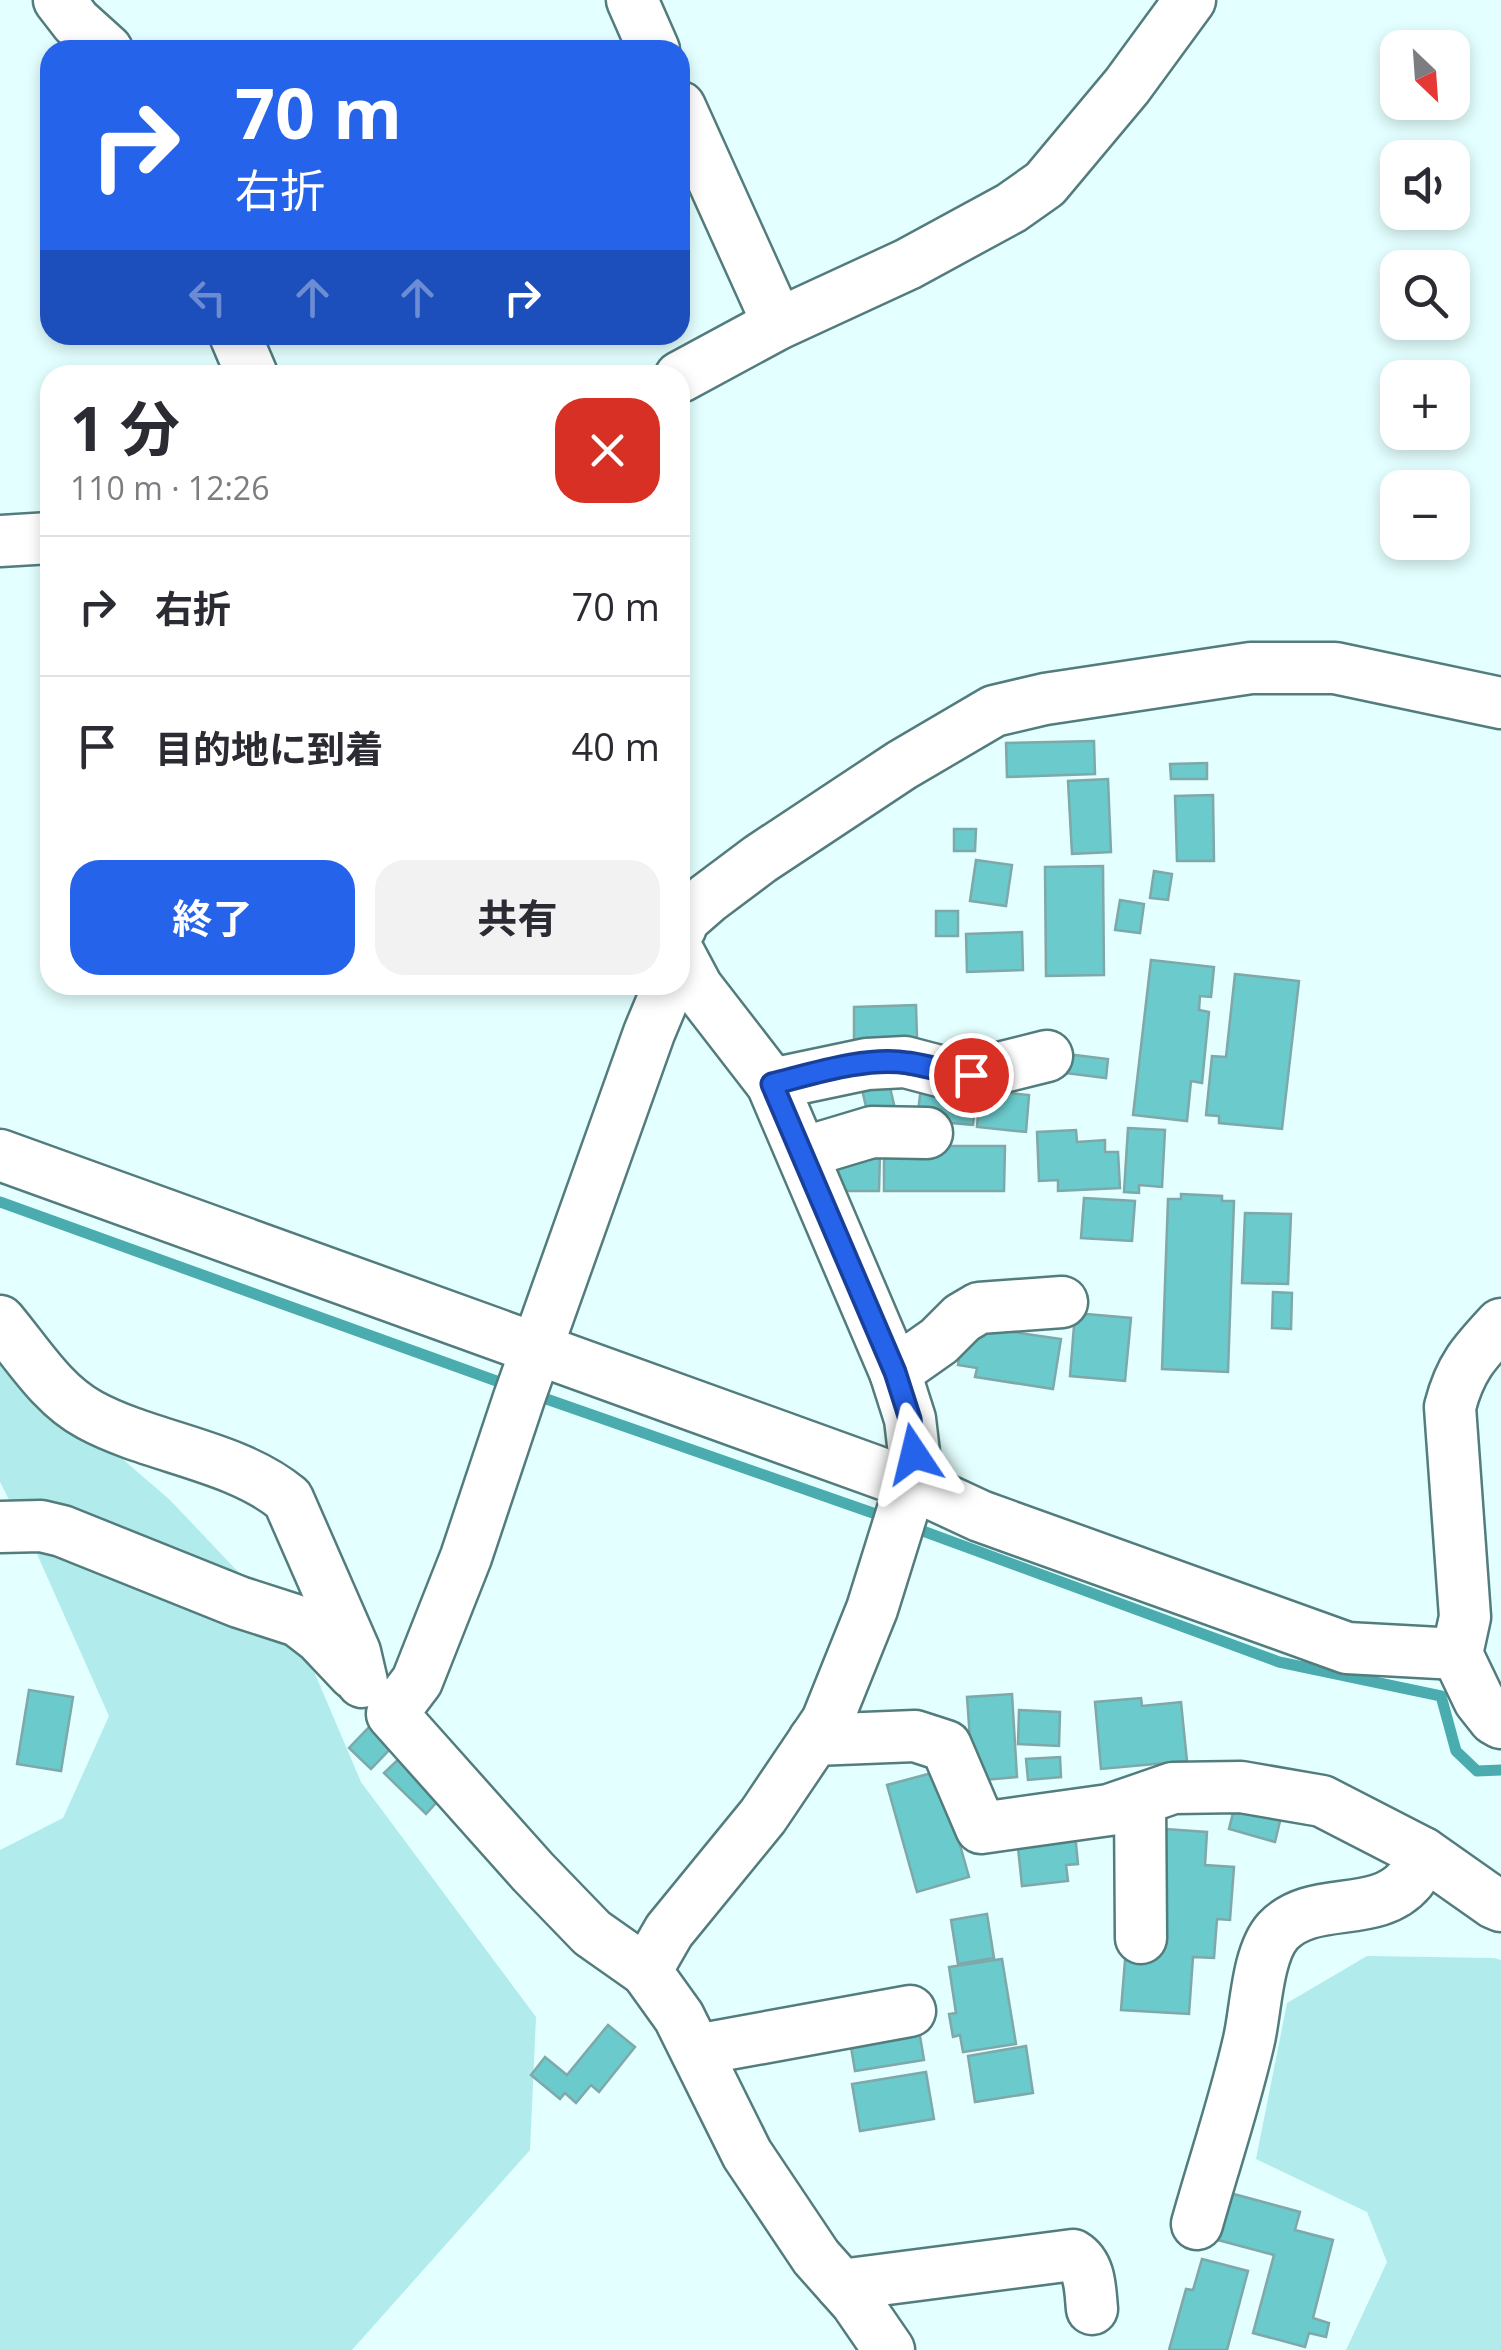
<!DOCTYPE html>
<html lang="ja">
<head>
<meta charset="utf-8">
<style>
	body { margin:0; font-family:"Open Sans","Noto Sans JP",sans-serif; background:#f2f2f3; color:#2b2b33; height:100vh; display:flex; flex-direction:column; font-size:38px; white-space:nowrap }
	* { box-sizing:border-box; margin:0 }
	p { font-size:32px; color:#7c7c81 }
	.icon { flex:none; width:55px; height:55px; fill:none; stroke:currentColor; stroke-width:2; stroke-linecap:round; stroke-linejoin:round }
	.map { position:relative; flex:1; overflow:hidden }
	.side { position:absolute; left:40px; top:365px; width:650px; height:630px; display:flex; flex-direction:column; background:#fff; border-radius:30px; box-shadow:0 5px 15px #0003 }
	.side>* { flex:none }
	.top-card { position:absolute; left:40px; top:40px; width:650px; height:305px; border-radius:30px; box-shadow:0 5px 15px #0003; background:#2563eb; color:#fff; overflow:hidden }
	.needle { width:65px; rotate:155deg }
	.fabs { position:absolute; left:1380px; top:30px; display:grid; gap:20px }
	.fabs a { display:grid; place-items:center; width:90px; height:90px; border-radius:20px; background:#fff; box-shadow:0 5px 15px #0003; font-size:50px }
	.pin { position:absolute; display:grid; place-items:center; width:85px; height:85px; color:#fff; margin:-42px; border:5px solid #fff; border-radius:50%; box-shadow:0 2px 10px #0007 }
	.me { position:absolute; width:110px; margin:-55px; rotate:350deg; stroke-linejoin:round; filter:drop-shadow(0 0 8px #0008) }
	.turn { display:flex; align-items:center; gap:35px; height:210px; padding:0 30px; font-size:45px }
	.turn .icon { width:130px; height:130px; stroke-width:2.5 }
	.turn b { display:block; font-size:70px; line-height:85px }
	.lanes { display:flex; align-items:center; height:95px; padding:0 30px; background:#0003; justify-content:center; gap:50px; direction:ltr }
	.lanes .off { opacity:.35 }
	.round { display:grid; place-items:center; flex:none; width:105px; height:105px; border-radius:30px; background:#f2f2f3 }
	.overview { display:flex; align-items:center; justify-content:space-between; height:170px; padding:0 30px }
	h1 { font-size:60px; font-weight:700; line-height:75px }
	.button { display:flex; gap:20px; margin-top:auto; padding:20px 30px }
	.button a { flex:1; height:115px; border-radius:30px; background:#2563eb; color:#fff; font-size:40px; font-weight:700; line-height:115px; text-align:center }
	.button a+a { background:#f2f2f3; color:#2b2b33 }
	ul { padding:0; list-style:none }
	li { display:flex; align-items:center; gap:30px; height:140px; padding:0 30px; border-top:2px solid #e1e1e2 }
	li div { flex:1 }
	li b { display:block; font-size:38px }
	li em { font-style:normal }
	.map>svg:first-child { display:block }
	.green { fill:#b2ebec }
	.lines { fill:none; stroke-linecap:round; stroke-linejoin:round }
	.stream { stroke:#4bacaf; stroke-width:11 }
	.building { fill:#6bcacc; stroke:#7ea8a9; stroke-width:2.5 }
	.minor-casing { stroke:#537c7d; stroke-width:55 }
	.minor { stroke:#fff; stroke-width:50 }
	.route-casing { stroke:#184099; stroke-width:25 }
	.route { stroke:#2563eb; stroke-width:18 }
</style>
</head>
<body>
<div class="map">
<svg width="1501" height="2350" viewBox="0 0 1501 2350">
	<rect width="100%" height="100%" fill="#e4ffff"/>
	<g class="green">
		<polygon points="0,1344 39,1387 170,1500 299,1636 361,1782 536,2017 530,2150 352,2350 0,2350 0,1850 63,1818 109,1716 37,1554 0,1482"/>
		<polygon points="1367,1956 1494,1958 1501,1960 1501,2350 1346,2350 1387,2262 1367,2212 1256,2159 1287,2003"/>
	</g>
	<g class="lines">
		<g class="stream">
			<polyline points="0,1202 513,1387"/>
			<polyline points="535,1395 890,1519"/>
			<polyline points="912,1527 1279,1662 1441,1696 1456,1751 1477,1771 1501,1770"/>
		</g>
	</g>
	<g class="building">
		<polygon points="1094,741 1095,774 1007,777 1006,743"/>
		<polygon points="1207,763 1207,779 1171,779 1170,764"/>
		<polygon points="1108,779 1111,852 1072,854 1068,781"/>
		<polygon points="1213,795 1214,861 1177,861 1175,796"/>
		<polygon points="954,829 976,829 975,851 954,851"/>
		<polygon points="976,860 1012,865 1006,906 970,901"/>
		<polygon points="1103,866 1104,975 1046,976 1045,867"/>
		<polygon points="1154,871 1172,874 1168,900 1150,898"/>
		<polygon points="1120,900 1144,904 1140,933 1115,930"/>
		<rect x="936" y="911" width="22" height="25"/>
		<polygon points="1022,932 1023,970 967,972 966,934"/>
		<polygon points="1151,960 1214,967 1211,997 1200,996 1199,1010 1209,1012 1202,1083 1191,1081 1187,1121 1133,1115"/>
		<polygon points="1235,974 1299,981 1282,1129 1219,1123 1219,1116 1206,1115 1212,1056 1226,1057"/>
		<polygon points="916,1005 917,1038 854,1040 854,1007"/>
		<polygon points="1067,1054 1108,1059 1106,1078 1065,1073"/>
		<polygon points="887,1075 897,1117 870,1124 860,1081"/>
		<polygon points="921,1087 976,1092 973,1125 917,1120"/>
		<polygon points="980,1090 1029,1095 1026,1132 977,1127"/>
		<polygon points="1128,1128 1165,1130 1162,1187 1139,1185 1139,1193 1124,1192"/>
		<polygon points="1076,1130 1077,1142 1105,1140 1105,1152 1118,1152 1120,1188 1058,1191 1058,1180 1039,1181 1037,1132"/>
		<polygon points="884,1146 1005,1146 1004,1191 884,1191"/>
		<polygon points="835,1152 880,1152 879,1191 835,1191"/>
		<polygon points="1181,1194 1222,1196 1222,1201 1234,1201 1228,1372 1162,1369 1168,1199 1181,1199"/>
		<polygon points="1084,1198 1135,1201 1132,1241 1081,1238"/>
		<polygon points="1245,1213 1291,1214 1288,1284 1242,1283"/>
		<polygon points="1273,1292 1292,1293 1291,1329 1272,1328"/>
		<polygon points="1075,1313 1131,1318 1125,1381 1070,1376"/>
		<polygon points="964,1325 1061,1339 1053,1389 975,1377 977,1368 958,1365"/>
		<polygon points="29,1690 73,1697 61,1771 17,1764"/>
		<polygon points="1012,1694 1017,1777 973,1781 967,1697"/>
		<polygon points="1141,1698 1142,1706 1181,1702 1187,1761 1101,1769 1095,1702"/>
		<polygon points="1019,1710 1060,1712 1059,1746 1018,1744"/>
		<polygon points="372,1724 394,1745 371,1769 349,1748"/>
		<polygon points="404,1754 445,1793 426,1814 384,1773"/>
		<polygon points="1060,1757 1061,1777 1028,1780 1026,1759"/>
		<polygon points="939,1771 969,1877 917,1892 887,1785"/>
		<polygon points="1236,1801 1282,1813 1275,1842 1229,1829"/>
		<polygon points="1165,1829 1207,1832 1205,1865 1234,1867 1230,1920 1217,1919 1214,1958 1193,1957 1189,2014 1121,2010 1126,1948"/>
		<polygon points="1075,1833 1078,1864 1066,1865 1068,1881 1022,1886 1017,1838"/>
		<polygon points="987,1914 994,1958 958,1964 951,1920"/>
		<polygon points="1002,1959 1016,2044 963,2052 960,2035 953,2037 949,2014 956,2013 949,1967"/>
		<polygon points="918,2024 924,2060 855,2071 849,2035"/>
		<polygon points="608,2025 635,2047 599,2092 591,2085 576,2103 565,2093 560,2099 531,2075 545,2057 567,2075"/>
		<polygon points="1026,2046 1033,2093 975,2102 968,2056"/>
		<polygon points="926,2072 934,2119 860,2131 852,2084"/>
		<polygon points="1230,2193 1300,2212 1295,2230 1333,2240 1313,2318 1329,2323 1326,2337 1309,2333 1305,2347 1253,2333 1274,2255 1218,2240"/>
		<polygon points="1202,2259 1248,2271 1227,2350 1169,2350 1186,2289 1193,2290"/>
	</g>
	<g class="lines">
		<g class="minor-casing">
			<g id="minor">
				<polyline points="59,0 76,22 107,50"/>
				<polyline points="632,0 654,50"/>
				<polyline points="680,107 778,324"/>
				<polyline points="235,335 252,375"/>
				<polyline points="680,377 778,324 908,264 1011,208 1045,184 1127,86 1190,0"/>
				<polyline points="0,541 50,538"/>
				<polyline points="680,929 684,919 708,898 760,859 902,765 994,711 1045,699 1251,668 1335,668 1501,703"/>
				<polyline points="680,955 697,987 772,1084 895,1372 910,1419 914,1453 911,1484 872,1609 827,1721 763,1816 669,1931 646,1971 679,2017 747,2154 816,2257 856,2302 889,2350"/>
				<polyline points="772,1084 867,1064 905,1062 947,1073 971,1075 1047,1056"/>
				<polyline points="802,1153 872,1132 927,1133"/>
				<polyline points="0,1155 911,1484 980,1516 1347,1648 1457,1654"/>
				<path d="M 0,1321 C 27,1353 52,1395 90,1415 C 151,1448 235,1455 288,1499 L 355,1652 L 362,1682"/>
				<path d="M 1501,1324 C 1474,1353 1460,1368 1450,1407 L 1465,1617 L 1457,1654 L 1479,1700 L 1494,1719 L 1501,1723"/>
				<polyline points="895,1372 939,1341 962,1318 979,1308 1062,1302"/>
				<polyline points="0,1527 41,1526 62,1531 239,1602 298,1621 320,1638 354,1674"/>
				<polyline points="814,1740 915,1736 946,1746 981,1828 1109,1810 1173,1788 1241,1787 1322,1801 1423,1853 1494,1903 1501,1906"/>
				<polyline points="1140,1801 1141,1938"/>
				<polyline points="646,1971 592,1933 533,1872 392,1714 417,1681 466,1557 519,1398 649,1033 669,985"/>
				<polyline points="696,2050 910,2011"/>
				<path d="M 1197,2224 C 1214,2163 1235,2102 1249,2040 C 1256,2010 1257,1954 1278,1931 C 1313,1894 1376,1920 1410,1880 C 1416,1873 1419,1861 1423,1853"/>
				<path d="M 841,2285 L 1073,2255 C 1091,2266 1090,2290 1092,2309"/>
			</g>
		</g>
		<use href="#minor" class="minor"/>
	</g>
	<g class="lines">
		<g class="route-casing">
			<path id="route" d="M 914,1454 L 910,1419 L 895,1372 L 772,1084 C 812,1074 867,1056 908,1063 C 930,1066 947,1073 971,1075"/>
		</g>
		<use href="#route" class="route"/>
	</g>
</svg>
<div class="fabs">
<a><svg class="needle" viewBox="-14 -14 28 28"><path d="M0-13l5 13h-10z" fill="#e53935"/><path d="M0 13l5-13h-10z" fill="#7c7c81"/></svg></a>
<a><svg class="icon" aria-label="sound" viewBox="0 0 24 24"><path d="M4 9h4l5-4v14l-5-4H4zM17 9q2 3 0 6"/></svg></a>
<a><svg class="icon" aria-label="search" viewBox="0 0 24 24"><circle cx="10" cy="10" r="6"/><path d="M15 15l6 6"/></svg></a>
<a>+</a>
<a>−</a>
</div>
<div class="pin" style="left:971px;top:1075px;background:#d93025"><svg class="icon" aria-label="arrive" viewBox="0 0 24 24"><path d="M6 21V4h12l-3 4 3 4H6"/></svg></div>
<svg class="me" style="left:914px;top:1454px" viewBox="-20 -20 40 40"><path d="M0-17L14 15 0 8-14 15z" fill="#2563eb" stroke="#fff" stroke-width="4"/></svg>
<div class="top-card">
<div class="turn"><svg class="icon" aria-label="right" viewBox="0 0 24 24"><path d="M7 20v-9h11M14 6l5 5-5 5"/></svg><div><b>70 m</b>右折</div></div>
<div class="lanes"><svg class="icon off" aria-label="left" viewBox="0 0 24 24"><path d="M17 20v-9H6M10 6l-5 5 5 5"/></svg><svg class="icon off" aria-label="ahead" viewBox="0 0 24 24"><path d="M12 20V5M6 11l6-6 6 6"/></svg><svg class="icon off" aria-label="ahead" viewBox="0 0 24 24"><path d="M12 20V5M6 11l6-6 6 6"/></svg><svg class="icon" aria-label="right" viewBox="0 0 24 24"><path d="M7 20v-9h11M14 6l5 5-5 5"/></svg></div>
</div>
<section class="side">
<div class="overview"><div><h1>1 分</h1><p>110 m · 12:26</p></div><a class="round" style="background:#d93025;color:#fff"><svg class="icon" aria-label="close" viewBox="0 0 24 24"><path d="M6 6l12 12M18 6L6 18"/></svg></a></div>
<ul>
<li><svg class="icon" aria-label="right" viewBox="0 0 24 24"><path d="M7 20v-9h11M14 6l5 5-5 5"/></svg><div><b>右折</b></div><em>70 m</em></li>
<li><svg class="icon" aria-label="arrive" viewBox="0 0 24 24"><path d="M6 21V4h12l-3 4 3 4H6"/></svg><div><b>目的地に到着</b></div><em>40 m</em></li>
</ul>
<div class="button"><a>終了</a><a>共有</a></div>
</section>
</div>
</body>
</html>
